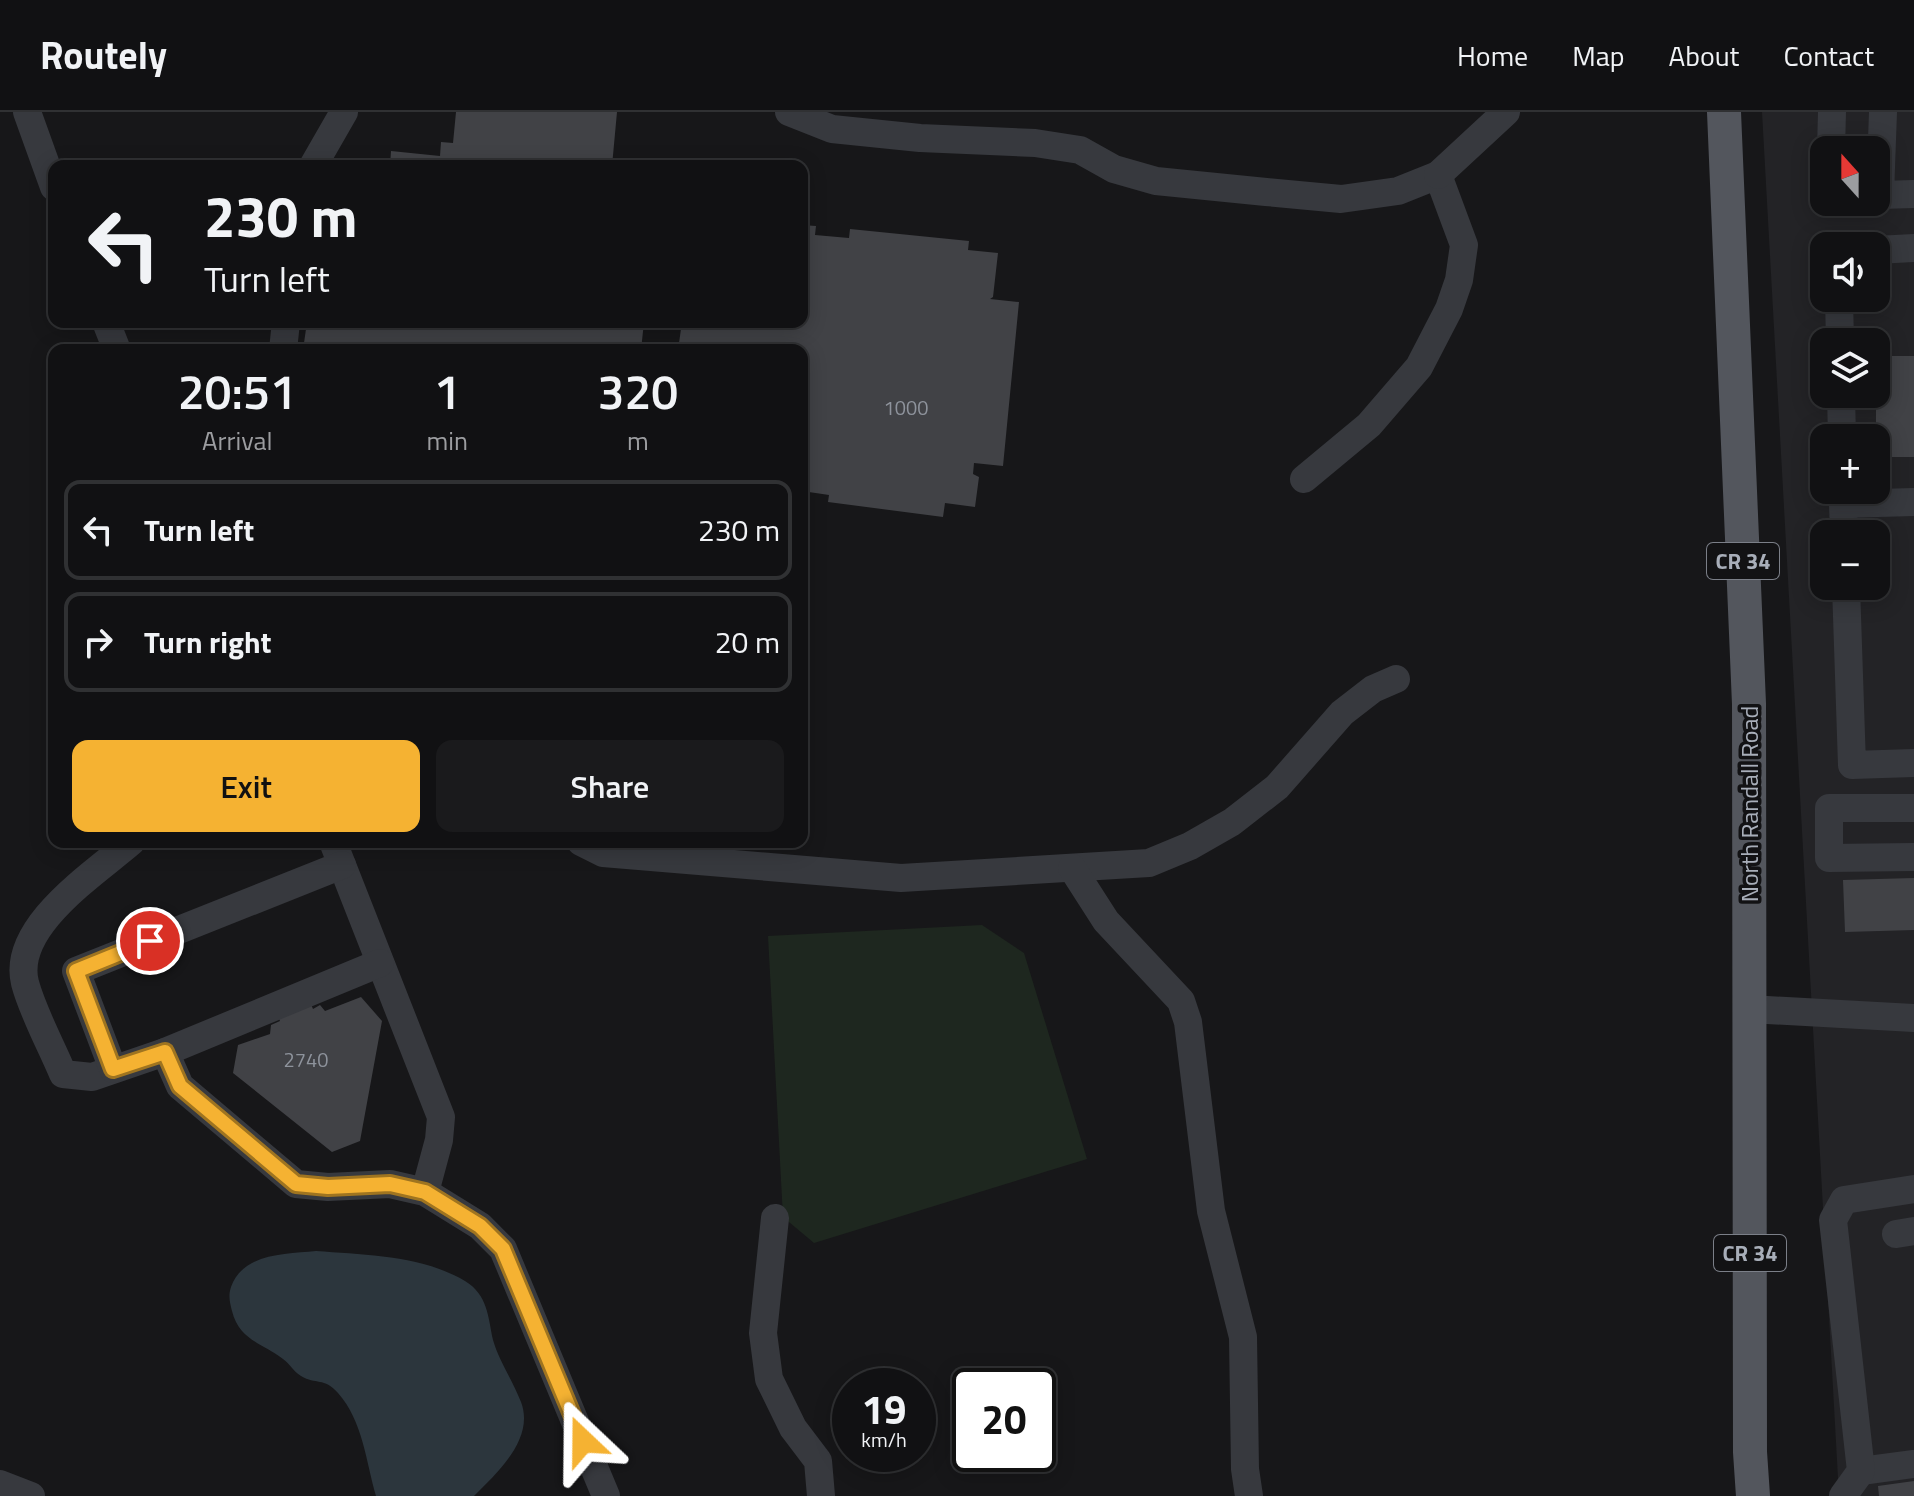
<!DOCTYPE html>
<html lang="en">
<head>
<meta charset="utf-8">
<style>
	body { margin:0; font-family:"Titillium Web",sans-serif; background:#1a1a1c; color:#f1f3f6; height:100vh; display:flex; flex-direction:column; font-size:30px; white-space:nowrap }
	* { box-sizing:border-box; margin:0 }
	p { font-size:26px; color:#9c9da0 }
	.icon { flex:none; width:44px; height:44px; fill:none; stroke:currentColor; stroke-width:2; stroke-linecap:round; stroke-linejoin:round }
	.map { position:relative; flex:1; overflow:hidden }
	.details { position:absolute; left:48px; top:232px; width:760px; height:504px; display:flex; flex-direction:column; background:#111113; border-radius:16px; box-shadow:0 4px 20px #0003,0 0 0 2px #303133 }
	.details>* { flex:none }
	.hud { position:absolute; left:48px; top:48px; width:760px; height:168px; border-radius:16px; box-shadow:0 4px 20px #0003,0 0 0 2px #303133; background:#111113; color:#f1f3f6; overflow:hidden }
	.needle { width:52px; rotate:339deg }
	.fabs { position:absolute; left:1810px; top:24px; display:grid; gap:16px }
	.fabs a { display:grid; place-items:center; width:80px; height:80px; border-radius:16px; background:#111113; box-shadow:0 4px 20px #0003,0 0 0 2px #303133; font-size:40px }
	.speed { position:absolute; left:832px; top:1256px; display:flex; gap:16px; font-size:40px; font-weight:700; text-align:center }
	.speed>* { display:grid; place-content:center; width:104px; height:104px; border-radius:50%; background:#111113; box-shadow:0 4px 20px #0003,0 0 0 2px #303133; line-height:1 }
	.speed small { font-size:20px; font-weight:400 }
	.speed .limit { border:4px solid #111; border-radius:12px; background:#fff; color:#111 }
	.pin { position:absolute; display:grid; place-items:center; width:68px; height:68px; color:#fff; margin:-34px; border:4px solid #fff; border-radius:50%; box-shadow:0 2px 8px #0007 }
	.me { position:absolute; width:88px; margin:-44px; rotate:337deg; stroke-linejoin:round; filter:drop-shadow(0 0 6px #0008) }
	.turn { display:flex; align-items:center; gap:28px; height:168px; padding:0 24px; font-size:36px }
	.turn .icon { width:104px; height:104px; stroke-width:2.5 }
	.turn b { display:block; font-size:56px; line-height:68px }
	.eta { display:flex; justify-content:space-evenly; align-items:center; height:136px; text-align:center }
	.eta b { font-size:48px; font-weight:600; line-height:56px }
	.button { display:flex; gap:16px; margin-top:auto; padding:16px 24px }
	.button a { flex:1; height:92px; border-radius:16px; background:#f5b232; color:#111; font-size:32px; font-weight:600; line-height:92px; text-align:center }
	.button a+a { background:#1a1a1c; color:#f1f3f6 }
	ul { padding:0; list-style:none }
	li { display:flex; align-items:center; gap:24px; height:100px; margin:0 16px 12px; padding:0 8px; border:4px solid #303133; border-radius:16px }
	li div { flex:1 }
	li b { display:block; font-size:30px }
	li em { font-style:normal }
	header { display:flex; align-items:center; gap:48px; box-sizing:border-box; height:112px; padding:0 40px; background:#111113; border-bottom:2px solid #303133 }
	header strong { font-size:38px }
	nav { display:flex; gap:44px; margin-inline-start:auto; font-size:28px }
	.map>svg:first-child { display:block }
	.built { fill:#232326; fill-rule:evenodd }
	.green { fill:#1e271f }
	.water { fill:#2c363d }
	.building { fill:#414246 }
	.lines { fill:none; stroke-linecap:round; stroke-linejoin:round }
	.minor { stroke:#37393e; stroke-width:28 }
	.major { stroke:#53565d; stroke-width:34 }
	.route-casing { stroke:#9f7420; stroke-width:20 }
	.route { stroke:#f5b232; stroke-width:14 }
	.labels { text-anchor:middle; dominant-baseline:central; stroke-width:7; stroke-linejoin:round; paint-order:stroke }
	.number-label { font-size:20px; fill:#8e939c }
	.shield { fill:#121214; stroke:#7b7f88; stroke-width:2 }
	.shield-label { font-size:22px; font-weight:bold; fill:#a8aeb9 }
	.street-label { font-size:24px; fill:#a8aeb9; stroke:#121214 }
</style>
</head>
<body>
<header>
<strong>Routely</strong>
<nav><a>Home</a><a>Map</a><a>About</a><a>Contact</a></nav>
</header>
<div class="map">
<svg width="1914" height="1384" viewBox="0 0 1914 1384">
	<rect width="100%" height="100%" fill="#171719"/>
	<path class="built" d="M 1762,0 L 1914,0 L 1914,1384 L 1839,1384 ZM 1824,38 L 1876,38 L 1876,90 L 1824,90 ZM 1824,134 L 1876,134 L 1876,186 L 1824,186 ZM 1824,230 L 1876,230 L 1876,282 L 1824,282 ZM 1824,326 L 1876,326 L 1876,378 L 1824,378 ZM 1824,422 L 1876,422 L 1876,474 L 1824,474 Z"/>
	<polygon class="green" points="982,813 1024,841 1087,1047 814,1131 783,1105 768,824"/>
	<path class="water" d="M 316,1139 C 366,1143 421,1143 465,1169 C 488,1183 488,1205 493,1228 C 499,1249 513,1269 521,1290 C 535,1327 497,1361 474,1384 L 376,1384 C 366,1350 363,1309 338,1281 C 324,1265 316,1273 301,1264 C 293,1259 290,1252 283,1247 C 262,1231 239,1228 232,1199 C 230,1191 228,1184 231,1175 C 243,1141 285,1142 316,1139 Z"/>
	<g class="building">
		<polygon points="456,0 617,0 612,54 390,54 391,39 440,44 441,30 453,31"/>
		<polygon points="802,113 816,114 815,123 849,126 850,117 969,129 968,138 998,141 993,185 990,187 1019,190 1003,354 974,351 973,362 979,365 975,395 945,391 943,405 828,390 829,383 802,379 802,238 678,238 682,210 802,210"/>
		<polygon points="307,210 644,210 641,238 303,238"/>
		<rect x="1876" y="244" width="38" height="101"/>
		<polygon points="1914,766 1914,818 1845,820 1843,768"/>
		<polygon points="302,871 313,897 320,893 325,899 361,885 382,909 360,1029 332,1040 233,961 238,933 270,922 271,913 280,909 270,884"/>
		<polygon points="1914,1369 1914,1384 1879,1384 1878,1374"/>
	</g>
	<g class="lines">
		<g class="minor">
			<polyline points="27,0 54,75"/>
			<polyline points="789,0 832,17 920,26 1035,31 1080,38 1114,57 1156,69 1266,80 1341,87 1398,79 1438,63 1464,133 1459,168 1449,197 1419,255 1369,313 1304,367"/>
			<polyline points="1883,0 1880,83 1914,82"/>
			<polyline points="1831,38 1832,0"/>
			<polyline points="313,54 344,0"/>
			<polyline points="1438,63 1506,0"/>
			<polyline points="1876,138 1914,136"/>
			<polyline points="1839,186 1840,230"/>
			<polyline points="106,210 117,238"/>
			<polyline points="283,238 286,210"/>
			<polyline points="1841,282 1842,326"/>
			<polyline points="1844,422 1843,392 1914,390"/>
			<polyline points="1846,474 1852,653 1914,651"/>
			<polyline points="1914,696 1829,696 1829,746 1914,745"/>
			<path d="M 131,730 C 94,762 11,815 25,871 C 33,901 51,933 63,962 L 92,965 L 165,940 L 180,974 L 296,1072 L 328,1075 L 390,1072 L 425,1080 L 480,1114 L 503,1137 L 606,1384"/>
			<polyline points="333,730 441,1005 439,1028 425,1080"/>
			<polyline points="581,730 603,741 901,766 1149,751 1190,734 1232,710 1277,675 1342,601 1373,577 1396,567"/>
			<polyline points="1072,756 1106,809 1181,889 1188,910 1211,1099 1243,1225 1245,1357 1249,1384"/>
			<polyline points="1750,897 1914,906"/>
			<polyline points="165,940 380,851"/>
			<polyline points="113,957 76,859 342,753"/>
			<polyline points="775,1106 763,1221 769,1267 793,1316 818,1349 821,1384"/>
			<polyline points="1896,1122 1914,1119"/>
			<polyline points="1861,1359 1914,1352"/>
			<polyline points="0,1372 31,1384"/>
			<polyline points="1843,1384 1861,1359 1833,1108 1844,1088 1914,1077"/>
		</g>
		<polyline class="major" points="1724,0 1749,592 1750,1340 1753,1384"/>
	</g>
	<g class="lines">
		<g class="route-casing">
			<polyline id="route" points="150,829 76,859 113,957 165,940 180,974 296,1072 328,1075 390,1072 425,1080 480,1114 503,1137 583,1329"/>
		</g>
		<use href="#route" class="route"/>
	</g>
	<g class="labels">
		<g class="number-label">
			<text x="906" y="295">1000</text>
			<text x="306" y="947">2740</text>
		</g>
		<g class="shield">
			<rect x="1707" y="431" width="72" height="36" rx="6"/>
			<rect x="1714" y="1123" width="72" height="36" rx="6"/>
		</g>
		<g class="shield-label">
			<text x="1743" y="449">CR 34</text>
			<text x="1750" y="1141">CR 34</text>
		</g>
		<g class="street-label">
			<text transform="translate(1749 692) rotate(-90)">North Randall Road</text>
		</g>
	</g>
</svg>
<div class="fabs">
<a><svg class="needle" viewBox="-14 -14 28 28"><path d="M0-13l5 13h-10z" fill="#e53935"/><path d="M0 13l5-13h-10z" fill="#9c9da0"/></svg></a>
<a><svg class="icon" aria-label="sound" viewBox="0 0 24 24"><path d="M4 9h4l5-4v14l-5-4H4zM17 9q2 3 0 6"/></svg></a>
<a><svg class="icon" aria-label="layers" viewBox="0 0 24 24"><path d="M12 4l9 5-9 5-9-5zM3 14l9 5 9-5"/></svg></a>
<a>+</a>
<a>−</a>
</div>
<div class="speed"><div>19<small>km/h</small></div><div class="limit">20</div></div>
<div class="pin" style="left:150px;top:829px;background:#d93025"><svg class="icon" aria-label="arrive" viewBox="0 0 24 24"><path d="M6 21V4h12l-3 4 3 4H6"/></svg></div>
<svg class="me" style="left:583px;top:1329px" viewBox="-20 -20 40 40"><path d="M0-17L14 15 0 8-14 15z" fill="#f5b232" stroke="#fff" stroke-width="4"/></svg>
<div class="hud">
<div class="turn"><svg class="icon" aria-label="left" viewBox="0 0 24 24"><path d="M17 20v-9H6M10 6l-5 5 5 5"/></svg><div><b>230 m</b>Turn left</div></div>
</div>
<section class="details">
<div class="eta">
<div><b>20:51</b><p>Arrival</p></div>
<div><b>1</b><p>min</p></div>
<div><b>320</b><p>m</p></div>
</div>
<ul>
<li><svg class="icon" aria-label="left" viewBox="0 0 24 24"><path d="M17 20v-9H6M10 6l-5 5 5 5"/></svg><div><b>Turn left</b></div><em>230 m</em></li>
<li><svg class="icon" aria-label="right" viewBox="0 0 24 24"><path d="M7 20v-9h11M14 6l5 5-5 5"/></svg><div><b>Turn right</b></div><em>20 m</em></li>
</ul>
<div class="button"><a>Exit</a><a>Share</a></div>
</section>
</div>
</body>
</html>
